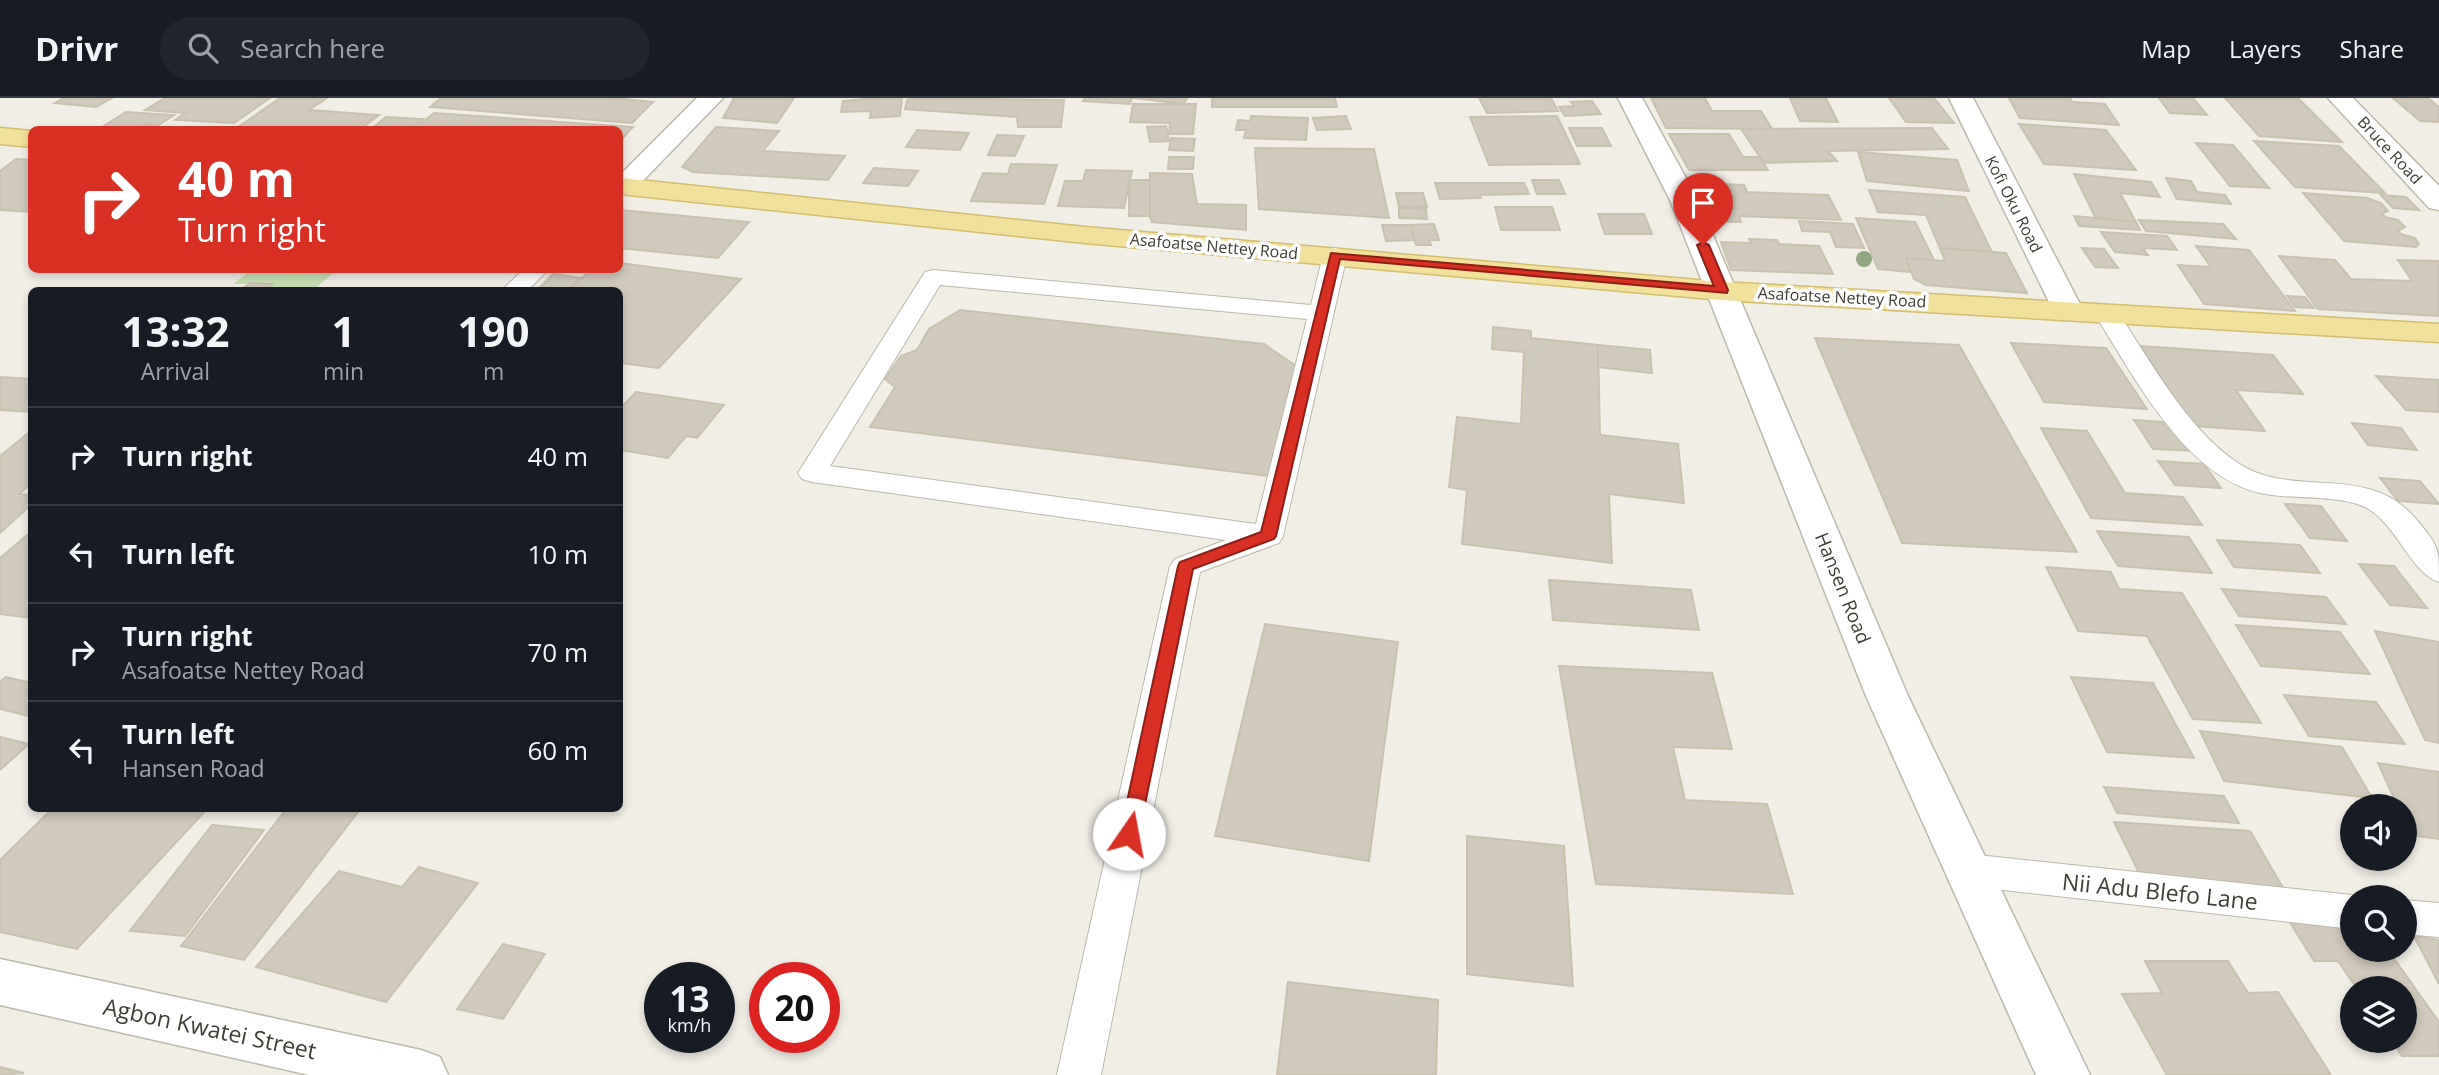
<!DOCTYPE html>
<html lang="en">
<head>
<meta charset="utf-8">
<style>
	body { margin:0; font-family:"Open Sans",sans-serif; background:#20242c; color:#f1f3f6; height:100vh; display:flex; flex-direction:column; font-size:26px; white-space:nowrap }
	* { box-sizing:border-box; margin:0 }
	p { font-size:23px; color:#9ea1a6 }
	.icon { flex:none; width:38px; height:38px; fill:none; stroke:currentColor; stroke-width:2; stroke-linecap:round; stroke-linejoin:round }
	.map { position:relative; flex:1; overflow:hidden }
	.panel { position:absolute; left:28px; top:189px; width:595px; height:525px; display:flex; flex-direction:column; background:#171b24; border-radius:10px; box-shadow:0 4px 10px #0003 }
	.panel>* { flex:none }
	.banner { position:absolute; left:28px; top:28px; width:595px; height:147px; border-radius:10px; box-shadow:0 4px 10px #0003; background:#d93025; color:#fff; overflow:hidden }
	.fabs { position:absolute; left:2340px; top:696px; display:grid; gap:14px }
	.fabs a { display:grid; place-items:center; width:77px; height:77px; border-radius:50%; background:#171b24; box-shadow:0 4px 10px #0003; font-size:35px }
	.speed { position:absolute; left:644px; top:864px; display:flex; gap:14px; font-size:35px; font-weight:700; text-align:center }
	.speed>* { display:grid; place-content:center; width:91px; height:91px; border-radius:50%; background:#171b24; box-shadow:0 4px 10px #0003; line-height:1 }
	.speed small { font-size:18px; font-weight:400 }
	.speed .limit { border:10px solid #d22; background:#fff; color:#111 }
	.pin { position:absolute; display:grid; place-items:center; width:60px; height:60px; color:#fff; margin:-72px -30px; border-radius:50% 50% 50% 0; rotate:-45deg; box-shadow:0 0 7px #0007 }
	.pin .icon { rotate:45deg }
	.me { position:absolute; width:77px; margin:-38px; rotate:12deg; stroke-linejoin:round; filter:drop-shadow(0 0 5px #0008) }
	.turn { display:flex; align-items:center; gap:24px; height:147px; padding:0 35px; font-size:32px }
	.turn .icon { width:91px; height:91px; stroke-width:2.5 }
	.turn b { display:block; font-size:49px; line-height:60px }
	.eta { display:flex; justify-content:space-evenly; align-items:center; height:119px; text-align:center }
	.eta b { font-size:42px; font-weight:700; line-height:49px }
	ul { padding:0; list-style:none }
	li { display:flex; align-items:center; gap:21px; height:98px; padding:0 35px; border-top:2px solid #363941 }
	li div { flex:1 }
	li b { display:block; font-size:26px }
	li em { font-style:normal }
	header { display:flex; align-items:center; gap:42px; box-sizing:border-box; height:98px; padding:0 35px; background:#171b24; border-bottom:2px solid #363941 }
	header strong { font-size:33px }
	nav { display:flex; gap:38px; margin-inline-start:auto; font-size:24px }
	.search { width:490px; height:63px; background:#20242c; display:flex; align-items:center; gap:18px; box-sizing:border-box; padding:0 24px; border-radius:38px; color:#9ea1a6; font-size:26px }
	.map>svg:first-child { display:block }
	.green { fill:#c7e0b2 }
	.building { fill:#d0cabc; stroke:#cac2b0; stroke-width:2 }
	.lines { fill:none; stroke-linecap:round; stroke-linejoin:round }
	.service-casing { stroke:#bdb9ac; stroke-width:2 }
	.minor-casing { stroke:#bdb9ac; stroke-width:3 }
	.tertiary-casing { stroke:#bdb9ac; stroke-width:3 }
	.primary-casing { stroke:#d4bf6f; stroke-width:3 }
	.service { fill:#fff; fill-rule:evenodd }
	.minor { fill:#fff; fill-rule:evenodd }
	.tertiary { fill:#fff; fill-rule:evenodd }
	.primary { fill:#f1e19d; fill-rule:evenodd }
	.tree { fill:#90a681 }
	.route { fill:#d93025; stroke:#8d1f18; stroke-width:2 }
	.labels { text-anchor:middle; dominant-baseline:central; stroke-width:7; stroke-linejoin:round; paint-order:stroke }
	.far-street-label { font-size:16px; fill:#423e35; stroke:#fff }
	.street-label { font-size:19px; fill:#423e35; stroke:#fff }
	.near-street-label { font-size:23px; fill:#423e35; stroke:#fff }
</style>
</head>
<body>
<header>
<strong>Drivr</strong>
<div class="search"><svg class="icon" aria-label="search" viewBox="0 0 24 24"><circle cx="10" cy="10" r="6"/><path d="M15 15l6 6"/></svg>Search here</div>
<nav><a>Map</a><a>Layers</a><a>Share</a></nav>
</header>
<div class="map">
<svg width="2439" height="977" viewBox="0 0 2439 977">
	<rect width="100%" height="100%" fill="#f0eee5"/>
	<polygon class="green" points="251,172 337,172 313,192 266,192 270,186 233,186"/>
	<g class="building">
		<polygon points="64,0 112,0 96,9 55,5"/>
		<polygon points="165,0 270,0 234,25 175,22 185,15 145,12"/>
		<polygon points="280,0 327,0 309,12 379,17 359,32 234,32"/>
		<polygon points="441,0 612,0 653,4 632,25 430,9"/>
		<polygon points="734,0 794,0 777,25 723,20"/>
		<polygon points="876,0 902,0 900,18 870,20 871,13 841,14 843,3"/>
		<polygon points="908,0 1064,2 1061,29 1018,29 1017,19 905,11"/>
		<polygon points="1085,0 1132,0 1130,6 1083,3"/>
		<polygon points="1133,0 1187,0 1184,6"/>
		<polygon points="1212,0 1335,0 1337,9 1212,9"/>
		<polygon points="1479,0 1551,0 1558,13 1487,15"/>
		<polygon points="1651,0 1705,0 1712,13 1761,13 1772,31 1666,30"/>
		<polygon points="1790,0 1826,0 1838,24 1800,23"/>
		<polygon points="1889,0 1934,0 1954,25 1906,24"/>
		<polygon points="2009,0 2070,0 2072,4 2105,6 2119,27 2020,20"/>
		<polygon points="2159,0 2193,0 2207,17 2170,15"/>
		<polygon points="2225,0 2299,1 2342,44 2259,38"/>
		<polygon points="2393,0 2428,0 2439,9 2439,24 2420,23"/>
		<polygon points="1592,3 1601,16 1565,18 1559,9 1574,8 1571,4"/>
		<polygon points="1133,6 1196,6 1193,36 1169,36 1170,25 1130,24"/>
		<polygon points="126,14 174,17 157,28 144,27 137,32 99,31"/>
		<polygon points="434,15 633,29 620,43 620,32 413,32"/>
		<polygon points="1251,18 1308,20 1306,42 1244,40 1246,32 1236,32 1238,22 1250,23"/>
		<polygon points="1346,18 1351,31 1317,32 1313,20"/>
		<polygon points="1557,18 1580,66 1489,67 1470,19"/>
		<polygon points="386,19 423,21 410,32 370,32"/>
		<polygon points="2019,26 2106,32 2136,72 2044,66"/>
		<polygon points="1166,28 1169,43 1150,44 1147,29"/>
		<polygon points="716,29 779,33 763,53 845,58 828,82 693,74 682,69"/>
		<polygon points="1569,30 1602,30 1611,48 1577,48"/>
		<polygon points="1932,30 1948,51 1828,53 1837,63 1764,65 1741,31"/>
		<polygon points="917,32 969,35 960,52 906,49"/>
		<polygon points="1669,36 1729,36 1743,59 1760,59 1768,72 1689,72"/>
		<polygon points="997,37 1024,38 1015,58 988,57"/>
		<polygon points="1171,40 1195,41 1193,53 1169,52"/>
		<polygon points="2254,43 2339,48 2385,95 2295,89"/>
		<polygon points="2196,45 2233,47 2269,90 2230,88"/>
		<polygon points="1255,50 1374,51 1389,120 1259,111"/>
		<polygon points="1858,54 1957,62 1969,93 1867,83"/>
		<polygon points="1169,59 1194,59 1193,71 1168,71"/>
		<polygon points="16,61 32,62 32,114 0,112 0,73"/>
		<polygon points="1011,66 1057,67 1044,106 971,103 983,75 1008,76"/>
		<polygon points="874,70 918,73 908,88 863,85"/>
		<polygon points="1086,72 1132,73 1124,110 1058,108 1065,83 1083,83"/>
		<polygon points="1150,75 1192,76 1197,106 1246,107 1246,132 1152,124 1150,118"/>
		<polygon points="2074,76 2151,84 2160,99 2120,95 2136,124 2095,119"/>
		<polygon points="2166,80 2191,83 2197,94 2225,97 2231,106 2177,101"/>
		<rect x="1129" y="82" width="21" height="36"/>
		<polygon points="1532,82 1559,82 1565,96 1537,96"/>
		<polygon points="1435,85 1524,85 1529,96 1480,97 1481,100 1440,101"/>
		<polygon points="1692,85 1744,87 1747,94 1828,97 1841,122 1739,118 1741,124 1706,123"/>
		<polygon points="1869,92 1965,99 1992,154 1940,150 1926,117 1878,114"/>
		<polygon points="1396,95 1423,95 1427,109 1399,109"/>
		<polygon points="2303,95 2367,100 2381,105 2388,113 2382,115 2385,119 2398,122 2405,129 2398,133 2401,136 2415,140 2419,146 2416,149 2344,143"/>
		<polygon points="2381,97 2406,99 2419,112 2393,110"/>
		<polygon points="1495,109 1552,109 1560,132 1501,132"/>
		<polygon points="1399,110 1426,111 1427,121 1399,120"/>
		<polygon points="620,112 653,115 749,124 718,160 620,150"/>
		<polygon points="1598,116 1644,116 1652,136 1605,136"/>
		<polygon points="2074,118 2136,124 2140,132 2079,128"/>
		<polygon points="1856,120 1915,124 1934,162 1906,160 1911,174 1878,171"/>
		<polygon points="2139,122 2223,126 2236,141 2146,133"/>
		<polygon points="1799,123 1853,126 1864,150 1836,149 1830,134 1802,133"/>
		<polygon points="1434,126 1439,142 1429,142 1431,147 1416,147 1410,127"/>
		<polygon points="1382,127 1410,127 1415,142 1386,143"/>
		<polygon points="2101,134 2167,138 2177,152 2143,150 2148,157 2115,154"/>
		<polygon points="1749,141 1777,142 1779,146 1819,148 1833,176 1731,172 1721,144 1751,145"/>
		<polygon points="2196,148 2249,152 2295,213 2204,206 2178,167 2211,169"/>
		<polygon points="1940,150 2006,155 2027,195 1926,187 1914,181 1906,160 1945,163"/>
		<polygon points="2082,150 2104,151 2118,170 2095,169"/>
		<polygon points="2279,158 2335,162 2351,181 2412,183 2398,162 2439,163 2439,218 2318,211"/>
		<polygon points="620,165 741,181 659,270 620,265 620,192 568,192 591,172 620,172"/>
		<polygon points="553,176 581,180 568,192 537,192"/>
		<polygon points="250,185 272,186 265,192 241,192"/>
		<polygon points="2287,198 2305,199 2314,210 2295,209"/>
		<polygon points="960,212 1264,246 1296,268 1268,378 870,329 895,289 885,281 901,258 917,252 929,231"/>
		<polygon points="1493,229 1531,233 1531,240 1598,247 1600,337 1678,346 1684,405 1609,396 1612,465 1462,446 1467,392 1449,389 1457,319 1521,326 1524,254 1492,251"/>
		<polygon points="1815,240 1959,247 2077,454 1902,445"/>
		<polygon points="2011,245 2106,250 2147,311 2044,304"/>
		<polygon points="1598,247 1650,252 1652,275 1598,269"/>
		<polygon points="2140,248 2273,257 2303,296 2236,292 2265,333 2193,328"/>
		<polygon points="2376,278 2439,282 2439,314 2406,312"/>
		<polygon points="0,279 32,281 32,314 0,312"/>
		<polygon points="636,294 724,307 697,340 686,338 668,360 620,352 620,311"/>
		<polygon points="2134,322 2177,325 2197,353 2153,351"/>
		<polygon points="2352,325 2401,330 2417,352 2368,347"/>
		<polygon points="2041,330 2087,333 2125,395 2183,399 2202,427 2091,420"/>
		<polygon points="32,332 32,385 19,396 32,397 32,406 0,435 0,358"/>
		<polygon points="2158,363 2204,366 2221,390 2175,387"/>
		<polygon points="2380,380 2420,383 2439,406 2398,403"/>
		<polygon points="2285,406 2321,408 2347,443 2310,440"/>
		<polygon points="32,433 32,520 0,516 0,460"/>
		<polygon points="2097,433 2189,439 2212,475 2118,468"/>
		<polygon points="2217,442 2300,447 2320,475 2234,469"/>
		<polygon points="2359,466 2394,468 2427,510 2390,507"/>
		<polygon points="2046,469 2111,474 2119,491 2182,495 2261,625 2193,621 2147,538 2078,533"/>
		<polygon points="1549,482 1691,492 1699,532 1553,522"/>
		<polygon points="2222,491 2326,499 2346,526 2239,518"/>
		<polygon points="1265,526 1398,544 1369,763 1215,738"/>
		<polygon points="2236,527 2340,534 2370,576 2261,568"/>
		<polygon points="2375,533 2439,544 2439,645 2425,642"/>
		<polygon points="1559,568 1712,575 1732,651 1673,649 1685,702 1767,706 1793,796 1596,786"/>
		<polygon points="6,579 32,585 32,619 0,611 0,584"/>
		<polygon points="2071,579 2153,585 2194,660 2107,654"/>
		<polygon points="2284,597 2376,604 2405,646 2309,638"/>
		<polygon points="2200,633 2342,649 2372,700 2224,683"/>
		<polygon points="0,639 29,646 0,672"/>
		<polygon points="2378,665 2439,674 2439,741 2410,737 2404,724 2404,709 2398,709"/>
		<polygon points="2104,689 2224,698 2239,725 2117,715"/>
		<polygon points="53,710 208,710 77,851 0,834 0,762"/>
		<polygon points="287,710 361,710 244,862 181,848"/>
		<polygon points="2114,724 2250,733 2285,793 2143,783"/>
		<polygon points="212,727 264,732 185,838 130,833"/>
		<polygon points="1467,738 1564,748 1573,888 1467,876"/>
		<polygon points="419,769 478,785 386,904 256,869 339,773 402,789"/>
		<polygon points="2289,823 2352,823 2352,852 2388,852 2439,924 2439,958 2402,958 2392,943 2404,943 2404,891 2357,891 2338,863 2314,863"/>
		<polygon points="2414,838 2439,842 2439,886"/>
		<polygon points="503,846 545,856 503,921 457,911"/>
		<polygon points="2145,863 2228,863 2248,895 2278,894 2331,977 2167,977 2122,896 2162,895"/>
		<polygon points="1288,884 1438,902 1436,977 1277,977"/>
		<polygon points="0,969 24,975 0,977"/>
	</g>
	<g class="lines">
		<g class="service-casing">
			<g id="service">
				<path d="M 1335,150 L 1343,152 L 1347,157 L 1283,438 L 1279,445 L 1200,474 L 1101,977 L 1057,977 L 1170,468 L 1175,461 L 1226,442 L 812,384 L 802,381 L 798,375 L 925,174 L 933,172 L 1311,207 L 1323,157 L 1327,152 ZM 940,187 L 1307,221 L 1256,426 L 830,368 Z"/>
				<polygon points="523,172 548,172 528,192 502,192"/>
				<path d="M 2106,208 L 2115,210 C 2149,260 2186,331 2238,365 C 2293,402 2367,363 2416,421 C 2439,449 2439,449 2439,484 C 2410,475 2397,425 2365,409 C 2336,396 2292,402 2260,395 C 2184,378 2133,276 2094,215 L 2097,210 Z"/>
				<polygon points="1968,756 2352,797 2360,800 2352,800 2352,831 1968,788 1954,783 1949,772 1954,761"/>
				<polygon points="2404,802 2439,805 2439,839 2404,836"/>
			</g>
		</g>
		<g class="minor-casing">
			<g id="minor">
				<polygon points="1949,0 1973,0 2083,212 2079,218 2068,221 2057,218 2053,212"/>
				<polygon points="2328,0 2353,0 2439,88 2439,112 2429,110"/>
				<polygon points="0,861 421,952 440,959 448,977 309,977 0,907"/>
			</g>
		</g>
		<g class="tertiary-casing">
			<g id="tertiary">
				<polygon points="697,0 723,0 632,94 620,95 620,77"/>
				<polygon points="1618,0 1642,0 1698,102 1908,598 2090,977 2036,977 1866,598 1670,102"/>
			</g>
		</g>
		<g class="primary-casing">
			<g id="primary">
				<polygon points="0,30 32,33 32,49 0,46"/>
				<polygon points="620,80 1085,129 1722,184 2439,226 2439,244 1722,202 1085,145 620,96"/>
			</g>
		</g>
		<use href="#service" class="service"/>
		<use href="#minor" class="minor"/>
		<use href="#tertiary" class="tertiary"/>
		<use href="#primary" class="primary"/>
	</g>
	<circle class="tree" cx="1864" cy="161" r="8"/>
	<polygon class="route" points="1703,144 1709,147 1728,192 1727,195 1340,161 1276,438 1274,441 1193,471 1139,736 1136,741 1129,744 1123,741 1120,736 1178,468 1180,464 1261,434 1331,155 1714,188 1697,147"/>
	<g class="labels">
		<g class="far-street-label">
			<text transform="translate(2390 52) rotate(47)">Bruce Road</text>
			<text transform="translate(2014 106) rotate(63)">Kofi Oku Road</text>
			<text transform="translate(1214 148) rotate(5)">Asafoatse Nettey Road</text>
			<text transform="translate(1842 199) rotate(3)">Asafoatse Nettey Road</text>
		</g>
		<g class="street-label">
			<text transform="translate(1843 490) rotate(68)">Hansen Road</text>
		</g>
		<g class="near-street-label">
			<text transform="translate(2160 793) rotate(6)">Nii Adu Blefo Lane</text>
			<text transform="translate(210 930) rotate(12)">Agbon Kwatei Street</text>
		</g>
	</g>
</svg>
<div class="fabs">
<a><svg class="icon" aria-label="sound" viewBox="0 0 24 24"><path d="M4 9h4l5-4v14l-5-4H4zM17 9q2 3 0 6"/></svg></a>
<a><svg class="icon" aria-label="search" viewBox="0 0 24 24"><circle cx="10" cy="10" r="6"/><path d="M15 15l6 6"/></svg></a>
<a><svg class="icon" aria-label="layers" viewBox="0 0 24 24"><path d="M12 4l9 5-9 5-9-5zM3 14l9 5 9-5"/></svg></a>
</div>
<div class="speed"><div>13<small>km/h</small></div><div class="limit">20</div></div>
<div class="pin" style="left:1703px;top:147px;background:#d93025"><svg class="icon" aria-label="arrive" viewBox="0 0 24 24"><path d="M6 21V4h12l-3 4 3 4H6"/></svg></div>
<svg class="me" style="left:1129px;top:736px" viewBox="-20 -20 40 40"><circle r="19" fill="#fff"/><path d="M0-13L10 11 0 6-10 11z" fill="#d93025"/></svg>
<div class="banner">
<div class="turn"><svg class="icon" aria-label="right" viewBox="0 0 24 24"><path d="M7 20v-9h11M14 6l5 5-5 5"/></svg><div><b>40 m</b>Turn right</div></div>
</div>
<section class="panel">
<div class="eta">
<div><b>13:32</b><p>Arrival</p></div>
<div><b>1</b><p>min</p></div>
<div><b>190</b><p>m</p></div>
</div>
<ul>
<li><svg class="icon" aria-label="right" viewBox="0 0 24 24"><path d="M7 20v-9h11M14 6l5 5-5 5"/></svg><div><b>Turn right</b></div><em>40 m</em></li>
<li><svg class="icon" aria-label="left" viewBox="0 0 24 24"><path d="M17 20v-9H6M10 6l-5 5 5 5"/></svg><div><b>Turn left</b></div><em>10 m</em></li>
<li><svg class="icon" aria-label="right" viewBox="0 0 24 24"><path d="M7 20v-9h11M14 6l5 5-5 5"/></svg><div><b>Turn right</b><p>Asafoatse Nettey Road</p></div><em>70 m</em></li>
<li><svg class="icon" aria-label="left" viewBox="0 0 24 24"><path d="M17 20v-9H6M10 6l-5 5 5 5"/></svg><div><b>Turn left</b><p>Hansen Road</p></div><em>60 m</em></li>
</ul>
</section>
</div>
</body>
</html>
